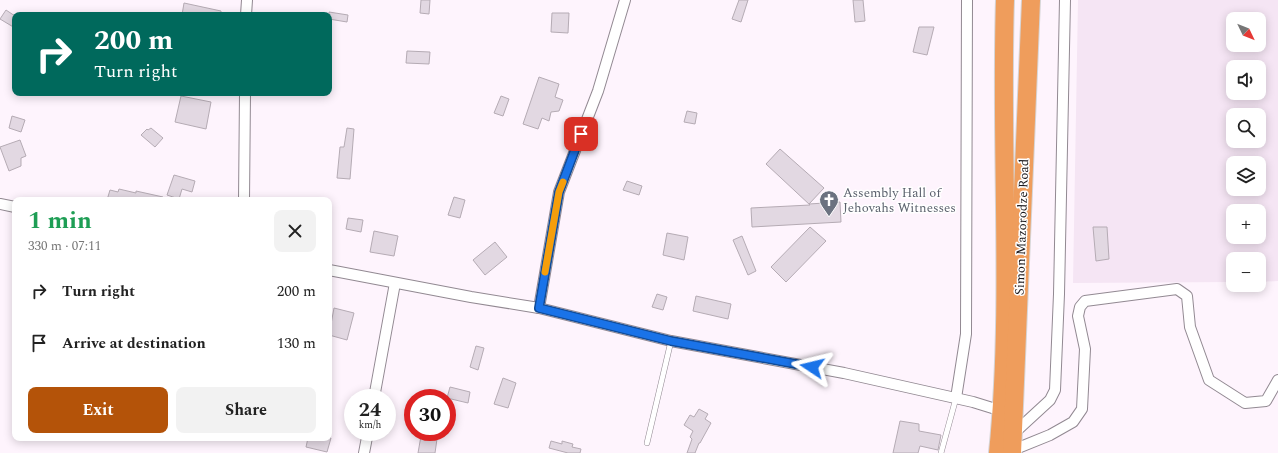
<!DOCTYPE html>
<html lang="en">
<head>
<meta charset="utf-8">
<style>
	body { margin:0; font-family:Spectral,serif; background:#f2f2f2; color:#222; height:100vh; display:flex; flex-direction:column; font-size:15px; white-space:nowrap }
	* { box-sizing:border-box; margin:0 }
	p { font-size:13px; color:#767676 }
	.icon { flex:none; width:22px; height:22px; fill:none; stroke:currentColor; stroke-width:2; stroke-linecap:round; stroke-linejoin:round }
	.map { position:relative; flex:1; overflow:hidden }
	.panel { position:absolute; left:12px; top:197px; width:320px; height:244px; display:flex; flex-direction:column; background:#fff; border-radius:8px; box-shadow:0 2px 10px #0003 }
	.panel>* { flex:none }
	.hud { position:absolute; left:12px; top:12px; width:320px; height:84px; border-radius:8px; box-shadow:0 2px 10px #0003; background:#00695c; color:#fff; overflow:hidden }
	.needle { width:26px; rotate:133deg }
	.fabs { position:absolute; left:1226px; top:12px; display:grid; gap:8px }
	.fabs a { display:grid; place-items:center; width:40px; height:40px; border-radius:8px; background:#fff; box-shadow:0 2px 10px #0003; font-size:20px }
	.speed { position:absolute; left:344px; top:389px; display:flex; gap:8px; font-size:20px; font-weight:700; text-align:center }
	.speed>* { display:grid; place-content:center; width:52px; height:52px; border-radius:50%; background:#fff; box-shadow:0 2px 10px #0003; line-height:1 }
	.speed small { font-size:10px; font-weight:400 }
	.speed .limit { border:6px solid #d22; background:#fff; color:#111 }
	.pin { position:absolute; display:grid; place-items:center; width:34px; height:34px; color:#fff; margin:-17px; border-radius:8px; box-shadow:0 2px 6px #0006 }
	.me { position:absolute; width:44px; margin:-22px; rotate:280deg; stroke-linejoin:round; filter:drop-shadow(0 0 3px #0008) }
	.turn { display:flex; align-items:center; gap:14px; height:84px; padding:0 16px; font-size:18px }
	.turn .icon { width:52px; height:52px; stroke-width:2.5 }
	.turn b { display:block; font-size:28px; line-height:34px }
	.round { display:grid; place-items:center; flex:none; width:42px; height:42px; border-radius:8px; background:#f2f2f2 }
	.headline { display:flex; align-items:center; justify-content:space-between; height:68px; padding:0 16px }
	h1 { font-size:24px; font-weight:700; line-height:30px; color:#1e9e55 }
	.button { display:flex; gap:8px; margin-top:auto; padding:8px 16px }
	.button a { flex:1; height:46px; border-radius:8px; background:#b45309; color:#fff; font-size:16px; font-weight:700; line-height:46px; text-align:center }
	.button a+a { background:#f2f2f2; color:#222 }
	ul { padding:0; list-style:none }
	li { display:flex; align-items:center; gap:12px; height:52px; padding:0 16px }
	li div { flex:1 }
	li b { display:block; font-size:15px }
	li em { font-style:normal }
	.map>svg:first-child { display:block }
	.built { fill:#f5e5f4; fill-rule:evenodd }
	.building { fill:#e2d8e2; stroke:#b5abb4 }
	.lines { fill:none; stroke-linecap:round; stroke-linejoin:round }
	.lane-casing { stroke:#928992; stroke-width:6 }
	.street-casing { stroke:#928992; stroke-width:12 }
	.highway-casing { stroke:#d6d5d6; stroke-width:20 }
	.lane { stroke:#fff; stroke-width:5 }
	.street { stroke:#fff; stroke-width:10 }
	.highway { stroke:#ef9d5c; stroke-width:18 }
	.route-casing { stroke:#114b97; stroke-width:10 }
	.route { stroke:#1a73e8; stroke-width:7 }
	.slow { stroke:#f59e0b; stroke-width:7 }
	.labels { text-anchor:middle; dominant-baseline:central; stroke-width:3; stroke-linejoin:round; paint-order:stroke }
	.worship-label { font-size:13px; fill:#5b616d; stroke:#fff; text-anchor:start }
	.street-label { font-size:13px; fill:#1a171a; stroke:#fff }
</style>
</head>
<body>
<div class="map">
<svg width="1278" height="453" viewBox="0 0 1278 453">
	<rect width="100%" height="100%" fill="#fef4fd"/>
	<path class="built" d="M 1078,0 L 1278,0 L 1278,281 L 1259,282 L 1259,259 L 1233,259 L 1233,282 L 1073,283 ZM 1233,19 L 1259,19 L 1259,45 L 1233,45 ZM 1233,67 L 1259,67 L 1259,93 L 1233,93 ZM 1233,115 L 1259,115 L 1259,141 L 1233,141 ZM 1233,163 L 1259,163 L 1259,189 L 1233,189 ZM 1233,211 L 1259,211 L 1259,237 L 1233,237 Z"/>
	<g class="building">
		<polygon points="421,0 430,0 429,14 420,13"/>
		<polygon points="739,0 748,0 741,22 732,19"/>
		<polygon points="853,0 863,0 865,21 855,22"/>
		<polygon points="184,3 221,11 221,15 182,15"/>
		<polygon points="6,10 15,16 15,28 0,19"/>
		<polygon points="329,12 348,15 347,22 329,19"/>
		<polygon points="552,13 569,13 568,33 551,32"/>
		<polygon points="919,27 934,27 927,55 913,52"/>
		<polygon points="407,51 430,52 429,64 406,63"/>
		<polygon points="539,77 559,84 555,97 563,100 559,111 551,112 549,121 542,118 538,129 523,124"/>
		<polygon points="181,96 211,102 206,129 175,122"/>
		<polygon points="501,96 509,99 503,116 494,113"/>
		<polygon points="687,111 697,113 695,124 684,122"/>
		<polygon points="12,116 25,120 21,132 9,128"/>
		<polygon points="151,128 163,138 155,147 141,135 147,129 148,130"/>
		<polygon points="347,128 354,129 350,179 337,178 340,147 344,147"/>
		<polygon points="20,140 26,156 21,158 21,166 9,171 0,147"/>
		<polygon points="780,149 824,188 809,204 840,202 841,222 752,227 751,208 810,205 766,164"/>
		<polygon points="174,175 195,181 192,192 182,189 179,199 167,195"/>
		<polygon points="627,181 642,186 639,195 623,190"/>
		<polygon points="119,189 136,193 136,191 163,197 162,200 107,200 110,190 118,192"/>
		<polygon points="454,197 465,200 460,218 448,215"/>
		<polygon points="348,218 363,220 361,232 346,229"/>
		<polygon points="810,227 826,241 786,282 771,267"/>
		<polygon points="1093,227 1107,227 1109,259 1096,261"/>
		<polygon points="374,231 398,236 394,256 370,252"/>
		<polygon points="667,233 688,237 684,260 663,255"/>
		<polygon points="742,236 756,271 748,275 733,240"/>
		<polygon points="495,242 507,257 485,275 473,260"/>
		<polygon points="657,294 667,297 663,310 652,307"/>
		<polygon points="696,296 731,304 728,319 693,311"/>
		<polygon points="334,308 354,313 347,340 329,335"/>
		<polygon points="476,346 484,348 478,370 470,367"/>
		<polygon points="503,378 516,383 508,408 494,404"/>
		<polygon points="450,387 470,392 468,403 447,398"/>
		<polygon points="699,409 708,414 705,419 711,423 700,443 699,443 695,453 687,453 692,439 690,437 693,431 684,425 690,415 694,417"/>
		<polygon points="900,421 919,424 919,431 941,435 938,450 920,446 918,453 893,453"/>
		<polygon points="421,436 437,439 435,453 418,453"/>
		<polygon points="308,438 331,438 327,452 306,447"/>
		<polygon points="551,441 562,444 562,441 573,444 572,447 581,449 580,453 568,453 549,448"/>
	</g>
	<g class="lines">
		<g class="lane-casing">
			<g id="lane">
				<polyline points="647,443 671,341"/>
				<polyline points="941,453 956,398"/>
			</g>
		</g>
		<g class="street-casing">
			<g id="street">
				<polyline points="246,15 247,0"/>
				<polyline points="244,200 245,93"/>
				<polyline points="0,204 15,207"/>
				<polyline points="329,270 471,297 539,308 671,341 844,373 973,402 1002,411"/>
				<polyline points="539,308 559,192 598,91 625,0"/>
				<polyline points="374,398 395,283"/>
				<polyline points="956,398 966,334 967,0"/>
				<polyline points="1013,434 1050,400 1055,390 1059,294 1065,0"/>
				<polyline points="1013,450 1050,435 1073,422 1082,409 1085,349 1078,316 1080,307 1085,301 1177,289 1187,296 1190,327 1209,380 1245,403 1266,401 1278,380"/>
				<polyline points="364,453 368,432"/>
			</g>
		</g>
		<g class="highway-casing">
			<g id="highway">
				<path d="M 998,453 C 1013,303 1000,151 1005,0"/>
				<polyline points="1012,453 1031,0"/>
			</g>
		</g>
		<use href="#lane" class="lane"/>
		<use href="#street" class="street"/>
		<use href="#highway" class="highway"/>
	</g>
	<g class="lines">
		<g class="route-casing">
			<polyline id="route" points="581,134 559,192 539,308 671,341 812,367"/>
		</g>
		<use href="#route" class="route"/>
		<polyline class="slow" points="545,272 559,192 563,182"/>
	</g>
	<defs>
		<g id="church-pin" transform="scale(1)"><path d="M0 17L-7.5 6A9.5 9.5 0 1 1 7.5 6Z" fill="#6b7280" stroke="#fff"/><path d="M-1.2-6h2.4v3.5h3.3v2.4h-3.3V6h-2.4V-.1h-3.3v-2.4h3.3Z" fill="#fff"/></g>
	</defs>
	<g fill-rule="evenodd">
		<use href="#church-pin" x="829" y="200"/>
	</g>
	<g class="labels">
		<g class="worship-label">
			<text x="843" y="193">Assembly Hall of<tspan x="843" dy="15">Jehovahs Witnesses</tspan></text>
		</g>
		<g class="street-label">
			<text transform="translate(1022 227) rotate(-88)">Simon Mazorodze Road</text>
		</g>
	</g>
</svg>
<div class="fabs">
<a><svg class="needle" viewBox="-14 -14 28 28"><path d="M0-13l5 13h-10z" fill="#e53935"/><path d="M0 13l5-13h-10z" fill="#767676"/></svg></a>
<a><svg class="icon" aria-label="sound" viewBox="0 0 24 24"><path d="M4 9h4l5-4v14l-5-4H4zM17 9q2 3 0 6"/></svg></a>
<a><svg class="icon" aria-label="search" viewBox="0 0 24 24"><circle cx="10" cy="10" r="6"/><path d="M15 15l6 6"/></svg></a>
<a><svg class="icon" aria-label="layers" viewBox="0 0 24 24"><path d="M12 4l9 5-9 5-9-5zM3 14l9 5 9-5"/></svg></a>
<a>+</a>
<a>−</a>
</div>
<div class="speed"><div>24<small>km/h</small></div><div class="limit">30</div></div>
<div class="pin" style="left:581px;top:134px;background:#d93025"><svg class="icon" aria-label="arrive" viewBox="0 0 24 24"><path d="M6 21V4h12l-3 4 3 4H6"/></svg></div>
<svg class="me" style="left:812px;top:367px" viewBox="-20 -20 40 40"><path d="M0-17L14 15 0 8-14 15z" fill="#1a73e8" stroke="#fff" stroke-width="4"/></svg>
<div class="hud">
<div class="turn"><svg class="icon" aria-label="right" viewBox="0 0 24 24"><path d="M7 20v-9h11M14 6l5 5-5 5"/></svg><div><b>200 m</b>Turn right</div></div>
</div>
<section class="panel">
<div class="headline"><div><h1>1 min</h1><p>330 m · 07:11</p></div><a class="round"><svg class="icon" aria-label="close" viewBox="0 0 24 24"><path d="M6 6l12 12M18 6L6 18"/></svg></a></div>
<ul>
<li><svg class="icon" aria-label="right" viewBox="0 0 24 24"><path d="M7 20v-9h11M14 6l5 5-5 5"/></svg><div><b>Turn right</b></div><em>200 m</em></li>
<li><svg class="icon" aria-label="arrive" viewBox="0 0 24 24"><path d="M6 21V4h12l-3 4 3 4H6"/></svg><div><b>Arrive at destination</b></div><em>130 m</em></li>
</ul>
<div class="button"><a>Exit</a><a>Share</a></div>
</section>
</div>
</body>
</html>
